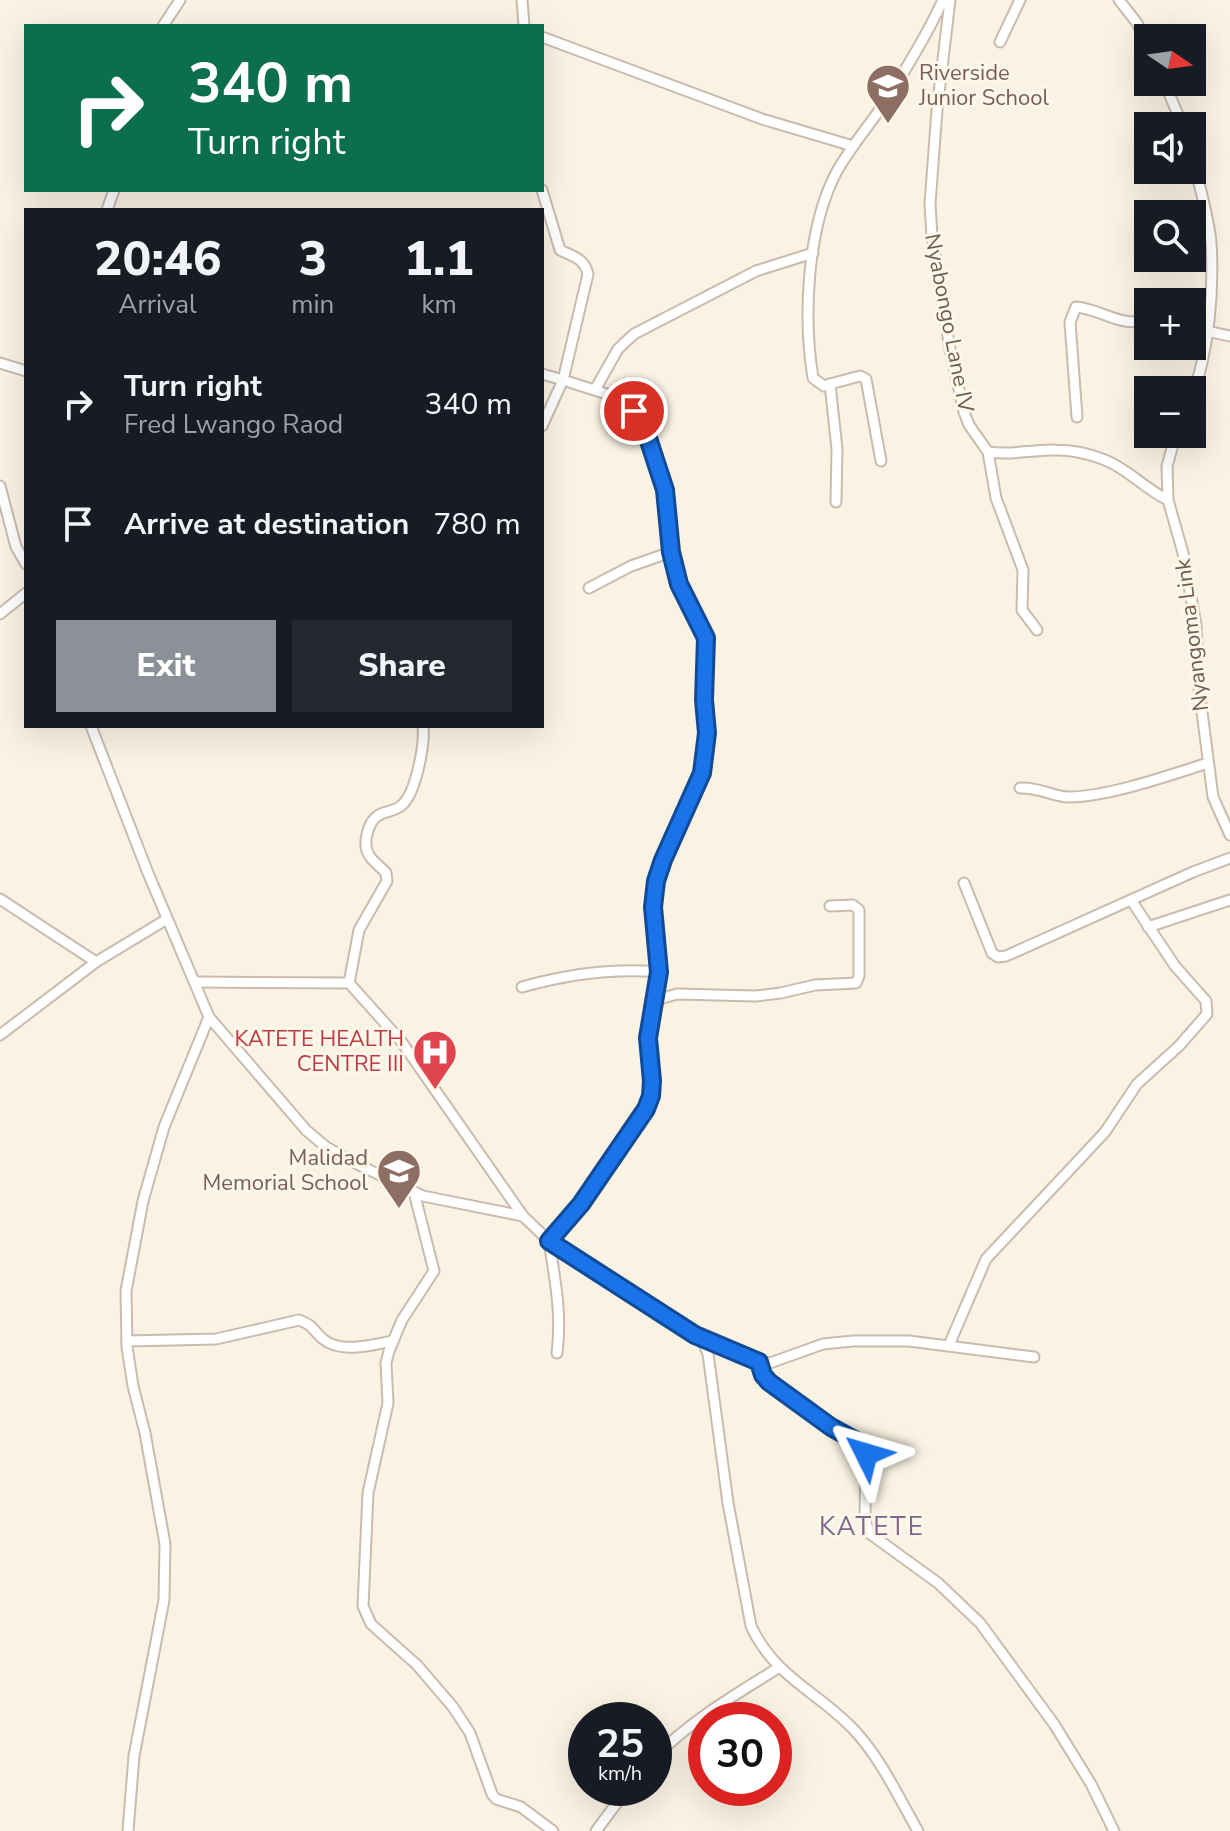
<!DOCTYPE html>
<html lang="en">
<head>
<meta charset="utf-8">
<style>
	body { margin:0; font-family:"Nunito Sans",sans-serif; background:#242831; color:#f1f3f6; height:100vh; display:flex; flex-direction:column; font-size:30px; white-space:nowrap }
	* { box-sizing:border-box; margin:0 }
	p { font-size:26px; color:#9ea1a6 }
	.icon { flex:none; width:44px; height:44px; fill:none; stroke:currentColor; stroke-width:2; stroke-linecap:round; stroke-linejoin:round }
	.map { position:relative; flex:1; overflow:hidden }
	.sheet { position:absolute; left:24px; top:208px; width:520px; height:520px; display:flex; flex-direction:column; background:#171b24; border-radius:0px; box-shadow:0 8px 32px #0002 }
	.sheet>* { flex:none }
	.top-card { position:absolute; left:24px; top:24px; width:520px; height:168px; border-radius:0px; box-shadow:0 8px 32px #0002; background:#0b6e4f; color:#fff; overflow:hidden }
	.needle { width:52px; rotate:103deg }
	.fabs { position:absolute; left:1134px; top:24px; display:grid; gap:16px }
	.fabs a { display:grid; place-items:center; width:72px; height:72px; border-radius:0px; background:#171b24; box-shadow:0 8px 32px #0002; font-size:40px }
	.speed { position:absolute; left:568px; top:1702px; display:flex; gap:16px; font-size:40px; font-weight:700; text-align:center }
	.speed>* { display:grid; place-content:center; width:104px; height:104px; border-radius:50%; background:#171b24; box-shadow:0 8px 32px #0002; line-height:1 }
	.speed small { font-size:20px; font-weight:400 }
	.speed .limit { border:12px solid #d22; background:#fff; color:#111 }
	.pin { position:absolute; display:grid; place-items:center; width:68px; height:68px; color:#fff; margin:-34px; border:4px solid #fff; border-radius:50%; box-shadow:0 2px 8px #0007 }
	.me { position:absolute; width:88px; margin:-44px; rotate:310deg; stroke-linejoin:round; filter:drop-shadow(0 0 6px #0008) }
	.turn { display:flex; align-items:center; gap:28px; height:168px; padding:0 32px; font-size:36px }
	.turn .icon { width:104px; height:104px; stroke-width:2.5 }
	.turn b { display:block; font-size:56px; line-height:68px }
	.eta { display:flex; justify-content:space-evenly; align-items:center; height:136px; text-align:center }
	.eta b { font-size:48px; font-weight:800; line-height:56px }
	.primary-button { display:flex; gap:16px; margin-top:auto; padding:16px 32px }
	.primary-button a { flex:1; height:92px; border-radius:0px; background:#8c9099; color:#fff; font-size:32px; font-weight:800; line-height:92px; text-align:center }
	.primary-button a+a { background:#242831; color:#f1f3f6 }
	ul { padding:0; list-style:none }
	li { display:flex; align-items:center; gap:24px; height:120px; padding:0 32px }
	li div { flex:1 }
	li b { display:block; font-size:30px }
	li em { font-style:normal }
	.map>svg:first-child { display:block }
	.lines { fill:none; stroke-linecap:round; stroke-linejoin:round }
	.street-casing { stroke:#cabbac; stroke-width:13 }
	.street { stroke:#fff; stroke-width:9 }
	.route-casing { stroke:#114b97; stroke-width:20 }
	.route { stroke:#1a73e8; stroke-width:14 }
	.labels { text-anchor:middle; dominant-baseline:central; stroke-width:6; stroke-linejoin:round; paint-order:stroke }
	.education-label { font-size:22px; fill:#785e54; stroke:#fdf7ea; text-anchor:start }
	.street-label { font-size:22px; fill:#705c4c; stroke:#fdf7ea }
	.health-label { font-size:22px; fill:#be3a42; stroke:#fdf7ea; text-anchor:end }
	.quarter-label { font-size:26px; letter-spacing:2px; fill:#82648c; stroke:#fdf7ea }
</style>
</head>
<body>
<div class="map">
<svg width="1230" height="1831" viewBox="0 0 1230 1831">
	<rect width="100%" height="100%" fill="#faf3e4"/>
	<g class="lines">
		<g class="street-casing">
			<g id="street">
				<polyline points="522,0 524,26"/>
				<polyline points="950,0 937,110 930,204 932,237 950,349 964,412 969,425 988,452 996,498 1023,570 1022,610 1037,630"/>
				<polyline points="1119,0 1137,23 1148,46"/>
				<polyline points="163,26 180,0"/>
				<polyline points="542,37 762,119 853,146"/>
				<polyline points="1000,42 1020,0"/>
				<polyline points="1164,82 1183,126"/>
				<path d="M 1192,156 C 1199,185 1208,213 1211,242 C 1214,292 1209,350 1192,397"/>
				<path d="M 542,190 L 560,250 C 574,257 584,258 588,274 L 563,380 L 613,396 L 634,411 L 646,432 L 665,490 L 674,569 L 706,638 L 704,700 L 706,751 L 702,773 L 663,860 L 656,881 L 653,907 L 659,972 L 648,1038 L 652,1081 L 651,1096 L 646,1109 L 581,1204 L 549,1241 C 555,1279 562,1315 557,1353"/>
				<polyline points="107,210 114,190"/>
				<polyline points="1192,313 1199,313 1208,319"/>
				<polyline points="1206,331 1230,336"/>
				<polyline points="0,363 26,371"/>
				<polyline points="542,374 563,380 542,426"/>
				<polyline points="830,384 860,376 866,379 881,461"/>
				<polyline points="596,388 618,349 634,334 756,271 813,253"/>
				<path d="M 1077,417 L 1070,322 L 1076,307 C 1102,309 1122,329 1148,319"/>
				<polyline points="1176,434 1167,466 1168,500 1183,553 1196,625 1199,689 1213,797 1230,835"/>
				<path d="M 988,452 C 1011,456 1033,449 1056,450 C 1072,450 1090,454 1105,460 C 1128,469 1145,489 1168,500"/>
				<polyline points="0,486 16,547 26,564"/>
				<path d="M 836,502 L 837,449 L 830,384 L 824,386 L 813,378 C 803,317 807,229 836,173 C 848,151 864,132 878,112 C 902,76 925,39 943,0"/>
				<polyline points="589,588 631,566 671,552"/>
				<polyline points="0,614 26,593"/>
				<path d="M 91,726 L 148,873 L 209,1017 L 306,1130 L 326,1147 L 353,1162 L 423,1196 L 523,1216 L 549,1241 L 702,1339 L 708,1354 L 728,1503 L 751,1626 C 775,1678 819,1692 855,1731 C 881,1759 899,1798 918,1831"/>
				<path d="M 1020,788 C 1040,787 1053,797 1069,797 C 1108,797 1170,775 1208,763"/>
				<polyline points="964,883 992,953 998,957 1006,956 1193,872 1230,858"/>
				<polyline points="0,899 96,962"/>
				<polyline points="1148,927 1230,900"/>
				<polyline points="195,982 349,983 401,1041 523,1216"/>
				<path d="M 349,983 L 359,930 L 387,881 L 386,873 C 381,867 373,862 369,855 C 362,844 368,821 379,815 C 386,811 396,811 402,805 C 416,793 425,744 423,726"/>
				<path d="M 522,987 C 565,975 614,968 659,972"/>
				<polyline points="656,1000 677,994 756,996 781,993 815,985 856,983 859,976 859,910 853,905 830,906"/>
				<polyline points="0,1035 96,962 167,919"/>
				<polyline points="414,1192 434,1271 402,1320 389,1351 386,1363 388,1403 368,1493 363,1606 371,1624 417,1665 453,1707 470,1733 492,1794 496,1799 521,1807 553,1831"/>
				<polyline points="702,1339 749,1359 770,1363 823,1344 853,1341 909,1341 1034,1357"/>
				<path d="M 127,1341 L 216,1339 L 299,1320 C 315,1326 312,1330 323,1339 C 340,1354 373,1345 392,1341"/>
				<polyline points="949,1345 986,1259 1105,1132 1137,1084 1179,1046 1207,1014 1206,1001 1175,966 1131,900"/>
				<polyline points="759,1362 763,1375 769,1382 863,1447 866,1454 865,1518 869,1533 938,1583 980,1623 1054,1724 1091,1784 1114,1831"/>
				<path d="M 654,1758 C 690,1721 735,1695 778,1668"/>
				<polyline points="128,1831 134,1756 164,1600 165,1544 145,1433 133,1386 127,1347 126,1291 143,1201 164,1127 209,1017"/>
				<polyline points="596,1831 628,1788"/>
			</g>
		</g>
		<use href="#street" class="street"/>
	</g>
	<g class="lines">
		<g class="route-casing">
			<polyline id="route" points="634,411 646,432 665,490 671,552 679,584 706,638 704,700 707,733 702,773 663,860 656,881 653,907 659,972 648,1038 652,1081 651,1096 646,1109 581,1204 549,1241 695,1335 759,1362 763,1375 769,1382 831,1427 858,1442 866,1454"/>
		</g>
		<use href="#route" class="route"/>
	</g>
	<defs>
		<g id="school-pin" transform="scale(2.3)"><path d="M0 17L-7.5 6A9.5 9.5 0 1 1 7.5 6Z" fill="#8d6e63" stroke="#fdf7ea"/><path d="M0-5L7-2L0 1L-7-2ZM-4 1L0 2.5L4 1V4Q0 6-4 4Z" fill="#fff"/></g>
		<g id="hospital-pin" transform="scale(2.3)"><path d="M0 17L-7.5 6A9.5 9.5 0 1 1 7.5 6Z" fill="#e0444e" stroke="#fdf7ea"/><path d="M-5-5h3v3.5h4V-5h3V5h-3V1.5h-4V5h-3Z" fill="#fff"/></g>
	</defs>
	<g fill-rule="evenodd">
		<use href="#school-pin" x="888" y="86"/>
		<use href="#hospital-pin" x="435" y="1052"/>
		<use href="#school-pin" x="399" y="1171"/>
	</g>
	<g class="labels">
		<g class="education-label">
			<text x="919" y="73">Riverside<tspan x="919" dy="25">Junior School</tspan></text>
			<text x="368" y="1158" text-anchor="end">Malidad<tspan x="368" dy="25">Memorial School</tspan></text>
		</g>
		<g class="street-label">
			<text transform="translate(949 323) rotate(79)">Nyabongo Lane IV</text>
			<text transform="translate(1192 635) rotate(-97)">Nyangoma Link</text>
		</g>
		<g class="health-label">
			<text x="404" y="1039">KATETE HEALTH<tspan x="404" dy="25">CENTRE III</tspan></text>
		</g>
		<g class="quarter-label">
			<text x="872" y="1526">KATETE</text>
		</g>
	</g>
</svg>
<div class="fabs">
<a><svg class="needle" viewBox="-14 -14 28 28"><path d="M0-13l5 13h-10z" fill="#e53935"/><path d="M0 13l5-13h-10z" fill="#9ea1a6"/></svg></a>
<a><svg class="icon" aria-label="sound" viewBox="0 0 24 24"><path d="M4 9h4l5-4v14l-5-4H4zM17 9q2 3 0 6"/></svg></a>
<a><svg class="icon" aria-label="search" viewBox="0 0 24 24"><circle cx="10" cy="10" r="6"/><path d="M15 15l6 6"/></svg></a>
<a>+</a>
<a>−</a>
</div>
<div class="speed"><div>25<small>km/h</small></div><div class="limit">30</div></div>
<div class="pin" style="left:634px;top:411px;background:#d93025"><svg class="icon" aria-label="arrive" viewBox="0 0 24 24"><path d="M6 21V4h12l-3 4 3 4H6"/></svg></div>
<svg class="me" style="left:866px;top:1454px" viewBox="-20 -20 40 40"><path d="M0-17L14 15 0 8-14 15z" fill="#1a73e8" stroke="#fff" stroke-width="4"/></svg>
<div class="top-card">
<div class="turn"><svg class="icon" aria-label="right" viewBox="0 0 24 24"><path d="M7 20v-9h11M14 6l5 5-5 5"/></svg><div><b>340 m</b>Turn right</div></div>
</div>
<section class="sheet">
<div class="eta">
<div><b>20:46</b><p>Arrival</p></div>
<div><b>3</b><p>min</p></div>
<div><b>1.1</b><p>km</p></div>
</div>
<ul>
<li><svg class="icon" aria-label="right" viewBox="0 0 24 24"><path d="M7 20v-9h11M14 6l5 5-5 5"/></svg><div><b>Turn right</b><p>Fred Lwango Raod</p></div><em>340 m</em></li>
<li><svg class="icon" aria-label="arrive" viewBox="0 0 24 24"><path d="M6 21V4h12l-3 4 3 4H6"/></svg><div><b>Arrive at destination</b></div><em>780 m</em></li>
</ul>
<div class="primary-button"><a>Exit</a><a>Share</a></div>
</section>
</div>
</body>
</html>
